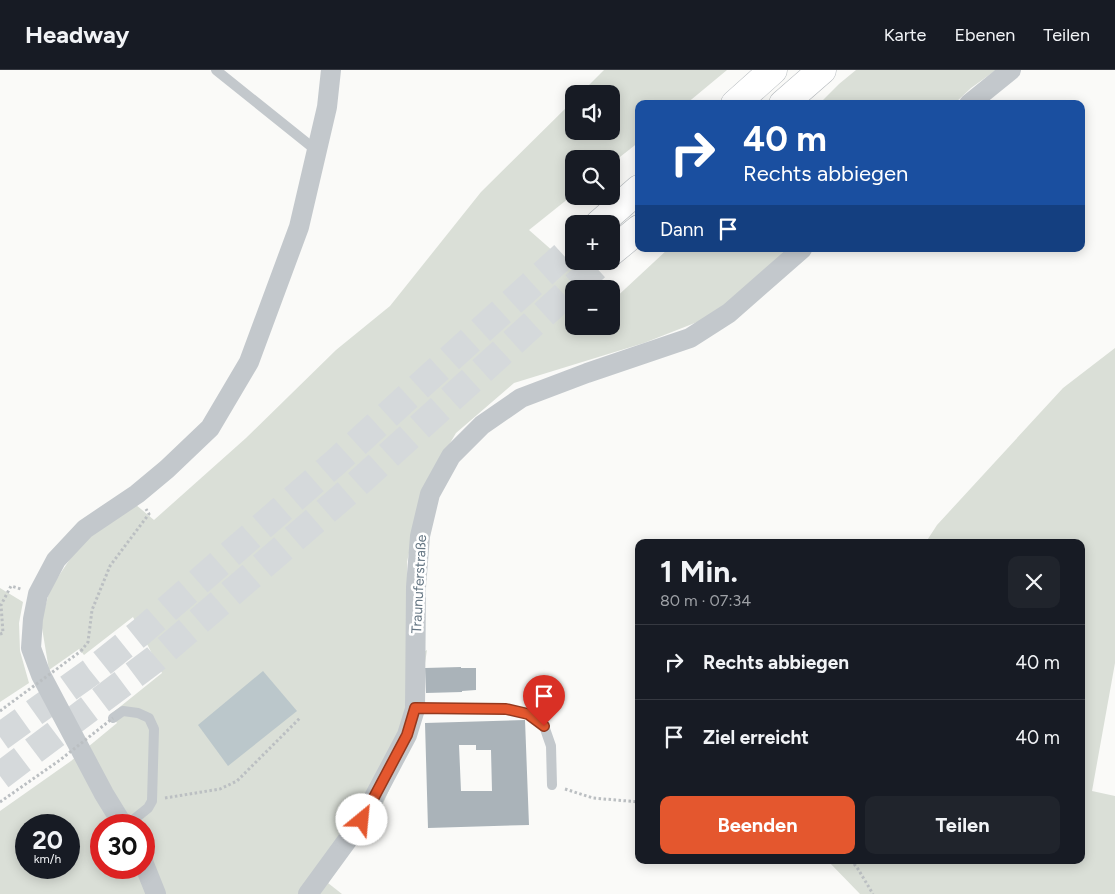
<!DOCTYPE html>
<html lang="de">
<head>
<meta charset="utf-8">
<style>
	body { margin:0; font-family:Figtree,sans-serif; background:#20242c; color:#f1f3f6; height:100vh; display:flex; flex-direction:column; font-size:19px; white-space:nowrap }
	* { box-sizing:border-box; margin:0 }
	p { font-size:16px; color:#9ea1a6 }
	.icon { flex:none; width:28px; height:28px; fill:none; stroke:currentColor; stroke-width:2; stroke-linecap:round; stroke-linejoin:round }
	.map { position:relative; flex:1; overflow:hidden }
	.drawer { position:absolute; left:635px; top:469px; width:450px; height:325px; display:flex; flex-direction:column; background:#171b24; border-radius:10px; box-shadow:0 2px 12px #0003 }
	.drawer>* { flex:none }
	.hud { position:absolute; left:635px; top:30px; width:450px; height:152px; border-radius:10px; box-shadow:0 2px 12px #0003; background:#1a4fa0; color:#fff; overflow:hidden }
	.tools { position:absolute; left:565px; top:15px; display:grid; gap:10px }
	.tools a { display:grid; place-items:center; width:55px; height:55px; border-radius:10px; background:#171b24; box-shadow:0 2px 12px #0003; font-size:25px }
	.speed { position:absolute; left:15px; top:744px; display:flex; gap:10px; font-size:25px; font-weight:700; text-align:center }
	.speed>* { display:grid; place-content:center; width:65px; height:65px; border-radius:50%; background:#171b24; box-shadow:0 2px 12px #0003; line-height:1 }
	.speed small { font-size:12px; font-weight:400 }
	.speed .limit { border:8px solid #d22; background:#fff; color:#111 }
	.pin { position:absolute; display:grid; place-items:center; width:42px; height:42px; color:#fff; margin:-51px -21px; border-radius:50% 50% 50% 0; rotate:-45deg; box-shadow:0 0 5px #0007 }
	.pin .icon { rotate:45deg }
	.me { position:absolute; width:55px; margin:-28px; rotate:28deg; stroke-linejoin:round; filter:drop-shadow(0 0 4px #0008) }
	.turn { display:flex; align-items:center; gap:18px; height:105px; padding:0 25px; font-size:22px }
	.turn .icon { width:65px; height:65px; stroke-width:2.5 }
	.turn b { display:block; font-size:35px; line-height:42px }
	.then { display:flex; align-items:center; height:48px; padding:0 25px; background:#0003; gap:10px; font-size:19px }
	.round { display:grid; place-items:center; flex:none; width:52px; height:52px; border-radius:10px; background:#20242c }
	.head { display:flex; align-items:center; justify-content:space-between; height:85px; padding:0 25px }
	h1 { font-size:30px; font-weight:700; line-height:38px }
	.primary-button { display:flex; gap:10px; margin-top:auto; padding:10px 25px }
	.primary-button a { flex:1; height:58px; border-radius:10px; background:#e4572e; color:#fff; font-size:20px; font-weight:700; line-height:58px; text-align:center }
	.primary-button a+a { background:#20242c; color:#f1f3f6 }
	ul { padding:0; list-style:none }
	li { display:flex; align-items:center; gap:15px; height:75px; padding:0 25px; border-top:1px solid #363941 }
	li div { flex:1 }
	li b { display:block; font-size:19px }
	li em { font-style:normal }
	header { display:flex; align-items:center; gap:30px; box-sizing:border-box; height:70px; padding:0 25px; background:#171b24; border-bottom:1px solid #363941 }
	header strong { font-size:24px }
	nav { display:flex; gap:28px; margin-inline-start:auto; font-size:18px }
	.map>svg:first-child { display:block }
	.green { fill:#dadfd7; fill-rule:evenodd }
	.water { fill:#bbc7cb }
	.building { fill:#aab3b9; fill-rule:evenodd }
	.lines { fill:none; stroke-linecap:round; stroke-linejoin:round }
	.motorway-tunnel { stroke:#d5d9db; stroke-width:28; stroke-dasharray:28 14; stroke-linecap:butt }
	.motorway-casing { stroke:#b4b9bd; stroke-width:29 }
	.path { stroke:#bbbfc2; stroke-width:3; stroke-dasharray:2.5 2.5; stroke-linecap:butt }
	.service { stroke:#c3c8cc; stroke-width:10 }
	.minor { stroke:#c3c8cc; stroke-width:20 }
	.motorway { stroke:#fff; stroke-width:28 }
	.path-bridge { stroke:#bbbfc2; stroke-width:3; stroke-dasharray:2.5 2.5; stroke-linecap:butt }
	.route-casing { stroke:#94391e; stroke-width:12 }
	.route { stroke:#e4572e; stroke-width:9 }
	.labels { text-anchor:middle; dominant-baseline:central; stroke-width:5; stroke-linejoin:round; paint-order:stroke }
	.street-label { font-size:14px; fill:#657683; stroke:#fff }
</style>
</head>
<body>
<header>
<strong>Headway</strong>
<nav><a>Karte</a><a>Ebenen</a><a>Teilen</a></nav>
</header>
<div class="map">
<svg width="1115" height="824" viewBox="0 0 1115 824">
	<rect width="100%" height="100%" fill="#fafaf8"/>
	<g class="green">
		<path d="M 604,0 L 727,0 L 686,34 L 639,34 L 639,72 L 611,94 L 611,89 L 574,89 L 574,124 L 529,160 L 596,219 L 574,219 L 574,256 L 611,256 L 611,232 L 668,179 L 792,179 L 710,247 L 644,273 L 514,313 L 456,363 L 423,419 L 407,492 L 409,590 L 427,580 L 414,664 L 382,736 L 328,813 L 342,824 L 0,824 L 0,741 L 71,691 L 117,653 L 111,644 L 162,603 L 133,547 L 84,585 L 79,579 L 49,600 L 41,552 L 50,519 L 84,468 L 135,434 L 154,450 L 246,368 L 336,280 L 390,236 L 481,122 L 574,30 L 574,61 L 611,61 L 611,24 L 580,24 ZM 26,755 L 69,755 L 69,798 L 26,798 ZM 101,755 L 144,755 L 144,798 L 101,798 Z"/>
		<polygon points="856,0 996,0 971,18 954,34 819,34 839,14"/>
		<polygon points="1115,278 1115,593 1092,721 1115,726 1115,824 860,824 827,790 1081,790 1081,472 926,472 937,455 1063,318"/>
		<polygon points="0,518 23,532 19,553 20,581 29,613 0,632"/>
	</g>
	<polygon class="water" points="263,601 297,641 228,696 198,655"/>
	<g class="building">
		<polygon points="461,597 461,598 476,598 476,620 462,621 462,622 426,623 425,598"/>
		<path d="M 525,650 L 529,755 L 428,758 L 425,653 ZM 459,675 L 476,675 L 476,680 L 491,680 L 492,721 L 461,721 Z"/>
	</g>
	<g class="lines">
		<g class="motorway-tunnel">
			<polyline points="0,667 91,602 141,562 337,391 574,176"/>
			<polyline points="0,706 155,589 356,415 601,192"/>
		</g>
		<g class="motorway-casing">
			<g id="motorway">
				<polyline points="735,34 773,0"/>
				<polyline points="783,34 822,0"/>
				<polyline points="599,154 639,119"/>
				<polyline points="611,182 639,159"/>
			</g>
		</g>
		<g class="path">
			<polyline points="0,564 3,563 1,535 11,516 21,519"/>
			<polyline points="81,581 88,572 92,540 110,496 149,444 146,439"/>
			<polyline points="565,719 593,728 639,732"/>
			<polyline points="165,728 220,719 237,711 300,648"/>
			<polyline points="851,790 858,799 873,824"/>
		</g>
		<g class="service">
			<polyline points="216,0 317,81"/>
			<polyline points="415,639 506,639 528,644 544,656 551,676 552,715"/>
			<polyline points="113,648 123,641 138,643 149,648 154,659 152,731 148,738 127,755"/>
		</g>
		<g class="minor">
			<polyline points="969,34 1011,0"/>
			<polyline points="123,755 104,724 41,605 31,578 33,549 38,524 56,490 85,459 137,424 167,399 210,358 249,292 299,157 327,37 331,0"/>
			<polyline points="144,794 156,824"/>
			<polyline points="308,824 362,750 407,665 415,639 416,517 420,466 430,424 451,386 482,355 521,328 587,303 690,268 729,243 802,179"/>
		</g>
		<use href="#motorway" class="motorway"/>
		<g class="path-bridge">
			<polyline points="0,641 81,581"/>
			<polyline points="0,732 60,690 113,648"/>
		</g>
	</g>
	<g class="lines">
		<g class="route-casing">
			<polyline id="route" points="362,750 407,665 415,638 506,639 528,644 544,656"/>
		</g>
		<use href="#route" class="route"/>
	</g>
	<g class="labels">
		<g class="street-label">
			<text transform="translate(419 514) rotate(-87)">Traunuferstraße</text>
		</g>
	</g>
</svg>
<div class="tools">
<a><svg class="icon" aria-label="sound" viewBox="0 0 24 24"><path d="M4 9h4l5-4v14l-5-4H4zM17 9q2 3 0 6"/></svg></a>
<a><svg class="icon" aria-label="search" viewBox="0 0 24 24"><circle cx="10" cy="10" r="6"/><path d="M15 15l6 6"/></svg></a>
<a>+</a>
<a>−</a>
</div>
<div class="speed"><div>20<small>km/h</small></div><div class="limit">30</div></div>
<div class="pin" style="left:544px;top:656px;background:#d93025"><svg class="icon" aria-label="arrive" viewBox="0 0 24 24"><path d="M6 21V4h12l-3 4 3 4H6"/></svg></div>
<svg class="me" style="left:362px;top:750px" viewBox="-20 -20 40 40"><circle r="19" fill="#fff"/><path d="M0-13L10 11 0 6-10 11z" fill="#e4572e"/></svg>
<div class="hud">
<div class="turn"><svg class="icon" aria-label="right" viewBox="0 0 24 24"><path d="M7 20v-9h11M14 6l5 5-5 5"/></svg><div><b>40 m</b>Rechts abbiegen</div></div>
<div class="then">Dann<svg class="icon" aria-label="arrive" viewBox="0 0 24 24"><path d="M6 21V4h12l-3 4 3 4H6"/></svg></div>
</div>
<section class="drawer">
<div class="head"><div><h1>1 Min.</h1><p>80 m · 07:34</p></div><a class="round"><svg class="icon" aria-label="close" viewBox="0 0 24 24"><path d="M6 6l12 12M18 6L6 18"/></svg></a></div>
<ul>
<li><svg class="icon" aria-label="right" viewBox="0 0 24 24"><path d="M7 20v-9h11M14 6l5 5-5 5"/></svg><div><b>Rechts abbiegen</b></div><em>40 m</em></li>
<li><svg class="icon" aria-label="arrive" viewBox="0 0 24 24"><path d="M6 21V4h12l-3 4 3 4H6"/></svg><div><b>Ziel erreicht</b></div><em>40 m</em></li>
</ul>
<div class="primary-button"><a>Beenden</a><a>Teilen</a></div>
</section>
</div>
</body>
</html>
